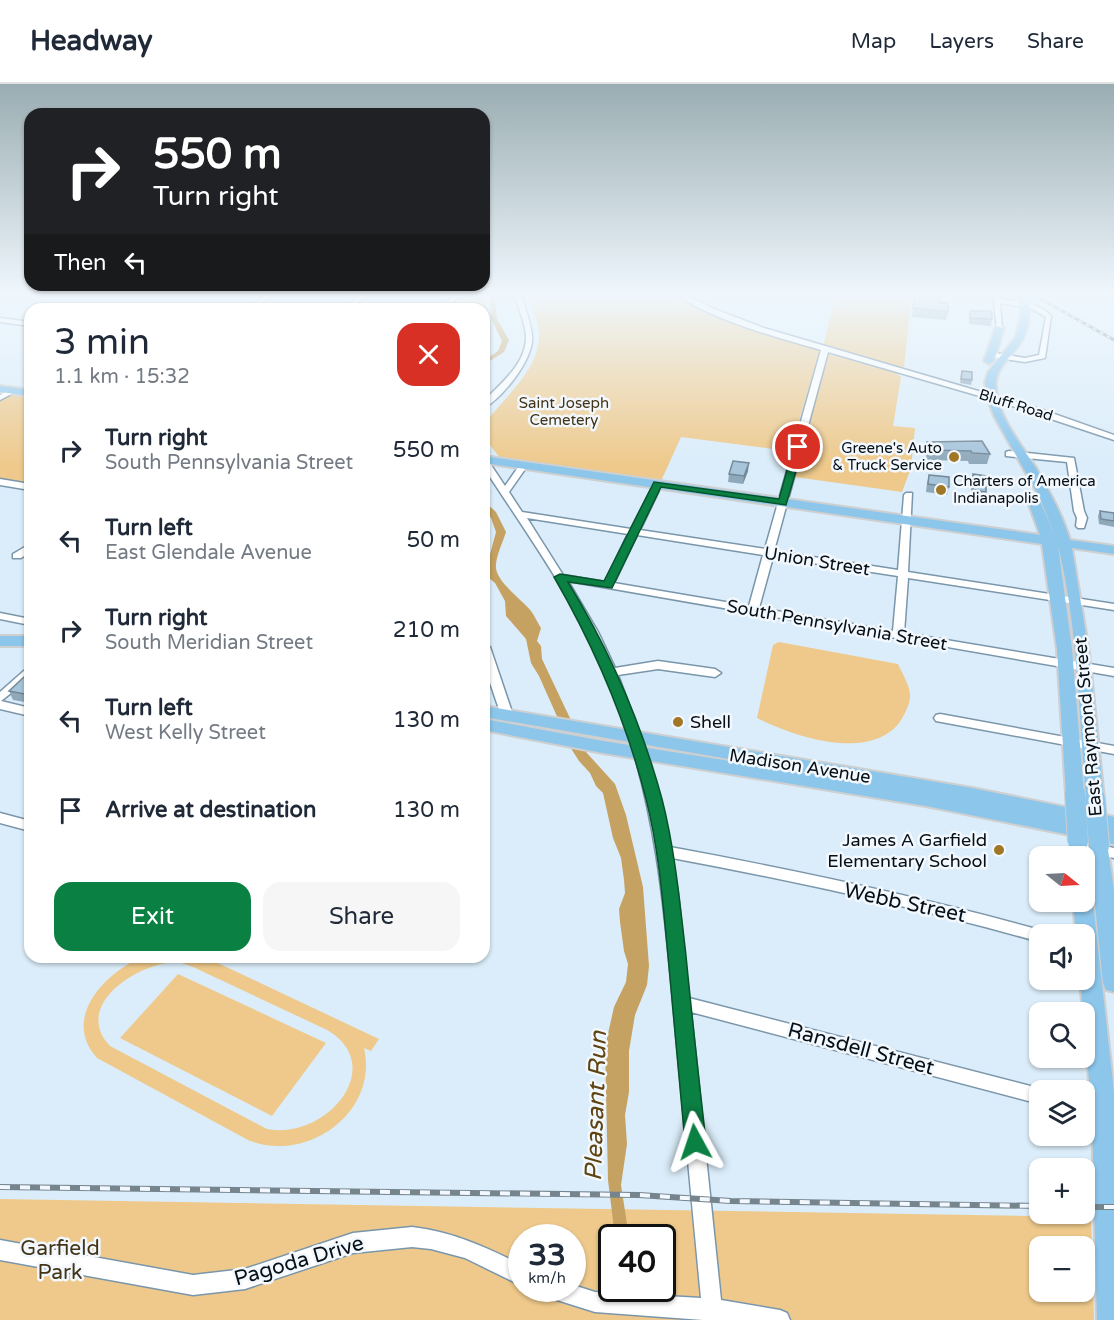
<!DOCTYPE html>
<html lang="en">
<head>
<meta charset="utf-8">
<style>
	body { margin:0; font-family:"Varela Round",sans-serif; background:#f6f6f7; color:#1f2937; height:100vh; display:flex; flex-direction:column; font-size:22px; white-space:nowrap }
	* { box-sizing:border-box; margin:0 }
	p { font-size:20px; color:#747a83 }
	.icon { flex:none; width:33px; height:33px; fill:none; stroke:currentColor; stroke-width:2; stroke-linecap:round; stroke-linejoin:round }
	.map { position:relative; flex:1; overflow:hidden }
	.sheet { position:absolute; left:24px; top:219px; width:466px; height:660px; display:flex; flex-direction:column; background:#fff; border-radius:18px; box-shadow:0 2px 4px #0004 }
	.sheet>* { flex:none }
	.banner { position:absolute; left:24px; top:24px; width:466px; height:183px; border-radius:18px; box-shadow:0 2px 4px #0004; background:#202124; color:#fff; overflow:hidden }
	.needle { width:39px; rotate:108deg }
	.buttons { position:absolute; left:1029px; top:762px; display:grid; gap:12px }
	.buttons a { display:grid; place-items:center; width:66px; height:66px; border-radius:12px; background:#fff; box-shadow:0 2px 4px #0004; font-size:30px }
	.speed { position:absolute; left:508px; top:1140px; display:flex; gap:12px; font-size:30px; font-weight:700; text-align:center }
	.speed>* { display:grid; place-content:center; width:78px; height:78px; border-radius:50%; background:#fff; box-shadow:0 2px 4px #0004; line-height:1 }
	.speed small { font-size:15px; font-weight:400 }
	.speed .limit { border:3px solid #111; border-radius:9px; background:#fff; color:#111 }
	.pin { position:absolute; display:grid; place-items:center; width:51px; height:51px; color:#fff; margin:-26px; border:3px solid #fff; border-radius:50%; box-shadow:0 2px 6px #0007 }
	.me { position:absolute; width:66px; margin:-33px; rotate:355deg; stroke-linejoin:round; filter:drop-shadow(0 0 4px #0008) }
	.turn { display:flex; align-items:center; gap:21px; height:126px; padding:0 30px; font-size:27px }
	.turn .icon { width:78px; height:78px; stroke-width:2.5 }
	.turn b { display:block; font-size:42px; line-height:51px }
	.then { display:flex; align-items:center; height:57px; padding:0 30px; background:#0003; gap:12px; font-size:22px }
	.round { display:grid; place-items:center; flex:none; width:63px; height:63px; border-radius:18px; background:#f6f6f7 }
	.summary { display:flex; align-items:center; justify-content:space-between; height:102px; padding:0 30px }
	h1 { font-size:36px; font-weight:600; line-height:45px }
	.action { display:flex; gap:12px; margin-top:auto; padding:12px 30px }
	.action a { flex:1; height:69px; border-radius:18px; background:#0b8043; color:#fff; font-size:24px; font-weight:600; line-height:69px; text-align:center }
	.action a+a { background:#f6f6f7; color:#1f2937 }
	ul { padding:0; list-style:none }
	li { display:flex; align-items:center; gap:18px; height:90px; padding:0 30px }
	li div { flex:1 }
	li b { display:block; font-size:22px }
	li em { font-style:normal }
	header { display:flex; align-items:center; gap:36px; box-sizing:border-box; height:84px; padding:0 30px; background:#fff; border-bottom:2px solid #e0e1e3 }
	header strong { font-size:28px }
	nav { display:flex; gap:33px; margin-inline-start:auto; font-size:21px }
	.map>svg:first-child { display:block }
	.green { fill:#eec98b; fill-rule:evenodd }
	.water { fill:#c6a262 }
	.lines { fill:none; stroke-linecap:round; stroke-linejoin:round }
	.minor-casing { stroke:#7a96ab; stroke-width:3 }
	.major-casing { stroke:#cdcfd0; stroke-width:4 }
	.minor { fill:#fff; fill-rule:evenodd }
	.major { fill:#8cc6eb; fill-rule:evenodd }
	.rail-far1-casing { stroke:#76848e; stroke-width:3 }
	.rail-casing { stroke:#76848e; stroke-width:6 }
	.rail-far1 { stroke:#f2f8fd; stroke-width:1.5; stroke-dasharray:4; stroke-linecap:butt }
	.rail { stroke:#f2f8fd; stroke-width:4; stroke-dasharray:10; stroke-linecap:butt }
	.major-bridge-far1-casing { stroke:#cdcfd0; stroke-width:11; stroke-linecap:butt }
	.major-bridge-casing { stroke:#cdcfd0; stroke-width:22; stroke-linecap:butt }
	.major-bridge-far1 { stroke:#8cc6eb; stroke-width:10 }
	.major-bridge { stroke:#8cc6eb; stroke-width:20 }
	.wall { fill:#8fa9bb }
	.shaded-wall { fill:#748999 }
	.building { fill:#a6c4da; stroke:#748999; stroke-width:1.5 }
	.route { fill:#0b8043; stroke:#07532c; stroke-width:1.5 }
	.poi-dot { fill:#a07725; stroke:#f2f8fd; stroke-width:2 }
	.labels { text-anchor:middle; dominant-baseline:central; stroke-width:5; stroke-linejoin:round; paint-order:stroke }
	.far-park-label { font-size:15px; fill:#433417; stroke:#f2f8fd }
	.far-street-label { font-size:15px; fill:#050f16; stroke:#f2f8fd }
	.far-poi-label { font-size:15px; fill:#050f16; stroke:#f2f8fd; text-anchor:end }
	.street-label { font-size:18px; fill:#050f16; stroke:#f2f8fd }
	.poi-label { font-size:18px; fill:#050f16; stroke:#f2f8fd; text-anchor:start }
	.near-street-label { font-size:21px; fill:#050f16; stroke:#f2f8fd }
	.near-park-label { font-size:21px; fill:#433417; stroke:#f2f8fd }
	.near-water-label { font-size:24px; font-style:italic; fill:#5d4412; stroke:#f2f8fd }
</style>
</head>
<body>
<header>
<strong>Headway</strong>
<nav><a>Map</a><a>Layers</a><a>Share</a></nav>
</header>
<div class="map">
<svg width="1114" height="1236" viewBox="0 0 1114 1236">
	<rect width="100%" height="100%" fill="#dbedfa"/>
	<g class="green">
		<path d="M 527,209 L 673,209 L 709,228 L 820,266 L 790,367 L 681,353 L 661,397 L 500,374 L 486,356 L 485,339 C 505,313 541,284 539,249 C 538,236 531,221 527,209 Z"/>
		<polygon points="836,209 912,209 904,283 898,285 823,263"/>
		<polygon points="467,210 480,211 486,216 487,247 485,247 484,225 442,225 452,215"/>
		<polygon points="828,270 896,289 901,293 893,342 915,344 911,384 902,408 795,393"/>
		<polygon points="13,309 30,312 30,401 0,396 0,316"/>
		<path d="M 779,558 L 898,580 C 902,589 909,600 910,610 C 911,619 904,632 899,639 C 868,678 793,652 757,634 L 773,561 Z"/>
		<path d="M 142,873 L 205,873 L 379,955 L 371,967 L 364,964 C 379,1029 306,1080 248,1056 L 97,974 C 61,934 105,889 142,873 ZM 179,878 L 193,883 L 327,946 C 389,982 326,1057 267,1045 L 110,962 C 71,921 140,877 179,878 Z"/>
		<polygon points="178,890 326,959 272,1032 120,954"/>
		<path d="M 0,1115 L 1091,1133 L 1094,1236 L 0,1236 ZM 522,1154 L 573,1154 L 573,1204 L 522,1204 ZM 612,1154 L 663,1154 L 663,1204 L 612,1204 ZM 1040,1162 L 1084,1162 L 1084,1208 L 1040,1208 Z"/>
	</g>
	<g class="water">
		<polygon points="490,209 494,209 497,235 509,256 504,268 485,280 485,276 498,267 502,257 491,234"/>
		<path d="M 484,417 L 496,428 L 506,448 C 503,458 495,474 496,484 C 497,498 522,516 531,527 C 535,532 537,538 541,544 L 537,557 L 541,562 L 542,575 L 586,668 L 615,700 L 626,731 L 643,803 L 649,882 L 647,901 L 635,931 L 629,967 L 629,1008 L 625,1031 L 627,1060 L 621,1101 L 629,1153 L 615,1153 L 608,1096 L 605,963 L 614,923 L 626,898 L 628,880 L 624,867 L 620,838 L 619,825 L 625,809 L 624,796 L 621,774 L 613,754 L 603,709 L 596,702 L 590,689 L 579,677 L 572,666 L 539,592 L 531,579 L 526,555 L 506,532 L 505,517 L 495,499 L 489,494 L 488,478 L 496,448 L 491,434 L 485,426 Z"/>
	</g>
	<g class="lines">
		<g class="minor-casing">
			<g id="minor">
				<polygon points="269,209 276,209 252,225 245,225"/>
				<polygon points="363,209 370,209 349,225 342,225"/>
				<polygon points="465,209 476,209 457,214 445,225 438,225 453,212"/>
				<path d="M 518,209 L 521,211 C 525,224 531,238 532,252 C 534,275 503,313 484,324 L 484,317 C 501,299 527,279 526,252 C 525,238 518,224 515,211 Z"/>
				<path d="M 675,209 L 682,209 L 712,224 L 764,244 L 1043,326 L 1114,351 L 1114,356 L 1000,318 L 828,268 L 774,467 L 898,486 L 904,411 L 906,409 L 912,409 L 908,488 L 1114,520 L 1114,526 L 908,494 L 904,549 L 1114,584 L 1114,592 L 568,497 L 598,548 L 615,584 L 658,577 L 715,585 L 721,589 L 715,593 L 658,585 L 618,591 L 649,675 L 670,763 C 794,786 918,812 1040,846 L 1045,848 L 1047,850 L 1040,850 L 1040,858 C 919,824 795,797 672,774 L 678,810 L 689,914 L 1046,1006 L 1040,1006 L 1040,1020 L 691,928 L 721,1216 L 780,1226 L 787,1229 L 790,1236 L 703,1236 L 595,1228 L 541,1211 L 538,1204 L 573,1204 L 573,1201 L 595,1208 L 701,1214 C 692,1122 684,1031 675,939 C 665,825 656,720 615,611 C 584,529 532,457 484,384 L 484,375 L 487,375 L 505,402 L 521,379 L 527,379 L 528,381 L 509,408 L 522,428 L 631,445 L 654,400 L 658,397 L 662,400 L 640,446 L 765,465 L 821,266 C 779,254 708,235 675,209 ZM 527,434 L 628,450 L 605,498 L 563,491 ZM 637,451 L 763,471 L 749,522 L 614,499 ZM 773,473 L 898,492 L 893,547 L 759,524 Z"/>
				<path d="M 993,209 L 999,209 L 1000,215 C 1018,217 1038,218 1051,232 L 1045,274 L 1025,278 L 992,273 L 992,269 L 995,269 L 1025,274 L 1039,271 L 1046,233 L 1030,224 L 1000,219 L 1002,244 L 997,245 Z"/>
				<polygon points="0,234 30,238 30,242 0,238"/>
				<polygon points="10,305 17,307 0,316 0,311"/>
				<polygon points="1009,367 1074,374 1084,427 1087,434 1084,444 1078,444 1076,442 1077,434 1074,427 1067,378 1006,372 1006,368"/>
				<polygon points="0,395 30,400 30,406 0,401"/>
				<polygon points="30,460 30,468 21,474 13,474 13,470"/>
				<polygon points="0,529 30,535 30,541 0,535"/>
				<polygon points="484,560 490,563 513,631 511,634 503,634 501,631 484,581"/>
				<polygon points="30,584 30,594 1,617 30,624 30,632 0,625 0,608 26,585"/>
				<polygon points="940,630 1114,662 1114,670 936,637 934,634 936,631"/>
				<polygon points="0,729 30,737 30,747 0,739"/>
				<polygon points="1078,756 1114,764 1114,774 1073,765 1071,761 1073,757"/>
				<polygon points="1084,1016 1114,1023 1114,1041 1084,1033"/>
				<path d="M 412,1143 C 454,1148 485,1163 522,1181 L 522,1202 L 465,1174 L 431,1165 L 412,1163 L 353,1169 L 245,1205 L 193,1211 L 0,1176 L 0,1156 L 193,1191 L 245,1185 L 353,1149 Z"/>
			</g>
		</g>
		<g class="major-casing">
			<g id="major">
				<polygon points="1074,209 1114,212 1114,218 1078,212"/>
				<path d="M 1022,226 L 1029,228 C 1030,267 995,275 996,301 C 996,331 1021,360 1036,384 C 1049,407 1062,430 1070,456 L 1114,462 L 1114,470 L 1072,464 L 1089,569 L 1104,715 L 1101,720 L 1095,722 L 1089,720 L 1086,715 C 1079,633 1078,541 1058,462 L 1072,565 L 1084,710 L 1081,715 L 1075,717 L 1069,715 L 1066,710 L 1057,565 L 1042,460 L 484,379 L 484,372 L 1040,451 L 1027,415 L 1033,411 L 1039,415 L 1056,454 L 1039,412 L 994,332 L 986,311 L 985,298 L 988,288 L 1016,253 Z"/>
				<polygon points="996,242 1004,244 994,277 989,280 984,277"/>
				<polygon points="0,302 30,306 30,312 0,308"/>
				<rect x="0" y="552" width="30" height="10"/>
				<polygon points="484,622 972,704 1114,733 1114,760 1107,759 1114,807 1114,908 1106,906 1103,899 1089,762 1095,756 926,722 603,669 484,646 484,635 603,657 857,697 484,633"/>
				<polygon points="1084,810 1090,812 1093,818 1114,1009 1114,1236 1097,1236 1092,1029 1080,896 1084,896 1084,850 1076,850 1073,818 1084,818"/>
			</g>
		</g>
		<use href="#minor" class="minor"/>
		<use href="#major" class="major"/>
		<g class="rail-far1-casing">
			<polyline id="rail-far1" points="1030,209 1114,256"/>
		</g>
		<g class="rail-casing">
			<g id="rail">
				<polyline points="0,1103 639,1111 731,1117 1040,1122"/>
				<polyline points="1084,1123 1114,1123"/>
			</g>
		</g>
		<use href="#rail-far1" class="rail-far1"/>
		<use href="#rail" class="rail"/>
		<g class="major-bridge-far1-casing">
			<polyline id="major-bridge-far1" points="1023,209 1025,228"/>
		</g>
		<g class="major-bridge-casing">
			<g id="major-bridge">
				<polyline points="1075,710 1078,758"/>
				<polyline points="1095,715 1099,762"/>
			</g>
		</g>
		<use href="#major-bridge-far1" class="major-bridge-far1"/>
		<use href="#major-bridge" class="major-bridge"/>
	</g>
	<g class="wall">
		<polygon points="915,209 940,209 940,219 948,228 946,236 912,233"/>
		<polygon points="970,227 992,235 991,242 969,240 969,233"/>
		<polygon points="962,287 972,296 971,301 960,299"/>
		<polygon points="927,358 990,370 987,380 969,380 968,377 928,376 924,368"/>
		<polygon points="748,387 743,400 728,398 729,390"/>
		<polygon points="973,390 986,408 984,416 971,414 971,398"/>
		<polygon points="929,391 949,403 947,411 926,408 927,399"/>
		<polygon points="1100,427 1114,429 1114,443 1099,440 1098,432"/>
		<polygon points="30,593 30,619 13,616 9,607"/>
	</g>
	<polygon class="shaded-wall" points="749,379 748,387 743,400 744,392"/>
	<g class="building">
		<polygon points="915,209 940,209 940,219 948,219 948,228 913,224"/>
		<polygon points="970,227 990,227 992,229 992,235 970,234"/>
		<polygon points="962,287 972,288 972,296 961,295"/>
		<polygon points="982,357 990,370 972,369 971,367 930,366 927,358"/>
		<polygon points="733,377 749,379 744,392 729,390"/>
		<polygon points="973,390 986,392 986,408 973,406"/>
		<polygon points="929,391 949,393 949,403 928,400"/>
		<polygon points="1100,427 1114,429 1114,437 1101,435"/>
		<polygon points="25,592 30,593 30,611 9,607"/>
	</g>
	<linearGradient id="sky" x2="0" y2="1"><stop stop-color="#9aadb2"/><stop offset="0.55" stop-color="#eff7fd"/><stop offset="1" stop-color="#eff7fd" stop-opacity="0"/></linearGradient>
	<rect width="1114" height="382" fill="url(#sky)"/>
	<path class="route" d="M 794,361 L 803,363 L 786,421 L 661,403 L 612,504 L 568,498 C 610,567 641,638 662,715 C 675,766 680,820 686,872 C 692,934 699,996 706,1058 L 703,1065 L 695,1068 L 688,1065 L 685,1058 C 679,996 674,934 668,872 C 663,820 659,766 646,715 C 626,636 595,564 554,493 L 560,490 L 604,497 L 654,398 L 779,415 Z"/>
	<g class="poi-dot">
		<circle cx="954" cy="373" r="6"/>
		<circle cx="941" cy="406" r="6"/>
		<circle cx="678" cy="638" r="6"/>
		<circle cx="999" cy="766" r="6"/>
	</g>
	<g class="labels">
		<g class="far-park-label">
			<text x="564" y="319">Saint Joseph<tspan x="564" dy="17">Cemetery</tspan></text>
		</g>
		<g class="far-street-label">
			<text transform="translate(1016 321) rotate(17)">Bluff Road</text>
		</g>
		<g class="far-poi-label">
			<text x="942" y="364">Greene's Auto<tspan x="942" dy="17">&amp; Truck Service</tspan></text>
			<text x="953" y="397" text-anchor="start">Charters of America<tspan x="953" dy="17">Indianapolis</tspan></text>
		</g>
		<g class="street-label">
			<text transform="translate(817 477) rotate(9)">Union Street</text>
			<text transform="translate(837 541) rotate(10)">South Pennsylvania Street</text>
			<text transform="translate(1088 643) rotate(-95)">East Raymond Street</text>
			<text transform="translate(800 682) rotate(9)">Madison Avenue</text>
		</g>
		<g class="poi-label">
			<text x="690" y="638">Shell</text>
			<text x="987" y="756" text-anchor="end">James A Garfield<tspan x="987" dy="21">Elementary School</tspan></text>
		</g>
		<g class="near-street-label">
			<text transform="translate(905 819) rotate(12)">Webb Street</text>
			<text transform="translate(861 965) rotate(15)">Ransdell Street</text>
			<text transform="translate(299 1177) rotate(-16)">Pagoda Drive</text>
		</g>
		<g class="near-park-label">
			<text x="60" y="1164">Garfield<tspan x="60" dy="24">Park</tspan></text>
		</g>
		<g class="near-water-label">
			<text transform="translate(596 1022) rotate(-88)">Pleasant Run</text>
		</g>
	</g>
</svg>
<div class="buttons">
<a><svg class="needle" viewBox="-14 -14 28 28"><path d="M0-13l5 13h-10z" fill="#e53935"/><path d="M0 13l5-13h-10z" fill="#747a83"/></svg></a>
<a><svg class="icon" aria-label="sound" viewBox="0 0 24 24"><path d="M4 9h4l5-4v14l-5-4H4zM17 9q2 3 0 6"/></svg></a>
<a><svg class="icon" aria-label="search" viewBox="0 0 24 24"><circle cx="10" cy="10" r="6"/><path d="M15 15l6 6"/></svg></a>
<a><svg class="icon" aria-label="layers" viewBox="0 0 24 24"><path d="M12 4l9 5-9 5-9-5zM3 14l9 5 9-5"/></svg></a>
<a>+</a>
<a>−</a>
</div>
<div class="speed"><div>33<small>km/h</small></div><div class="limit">40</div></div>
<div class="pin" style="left:798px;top:363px;background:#d93025"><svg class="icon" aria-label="arrive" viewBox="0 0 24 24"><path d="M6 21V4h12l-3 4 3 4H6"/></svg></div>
<svg class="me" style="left:695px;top:1058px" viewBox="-20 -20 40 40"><path d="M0-17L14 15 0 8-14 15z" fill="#0b8043" stroke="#fff" stroke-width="4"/></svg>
<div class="banner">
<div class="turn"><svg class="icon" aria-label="right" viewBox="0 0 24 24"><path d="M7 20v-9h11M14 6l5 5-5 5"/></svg><div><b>550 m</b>Turn right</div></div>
<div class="then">Then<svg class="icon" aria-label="left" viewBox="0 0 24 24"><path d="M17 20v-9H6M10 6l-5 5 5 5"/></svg></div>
</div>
<section class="sheet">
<div class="summary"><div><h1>3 min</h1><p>1.1 km · 15:32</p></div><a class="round" style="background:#d93025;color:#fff"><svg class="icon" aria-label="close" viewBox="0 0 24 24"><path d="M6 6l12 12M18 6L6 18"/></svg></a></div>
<ul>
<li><svg class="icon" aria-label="right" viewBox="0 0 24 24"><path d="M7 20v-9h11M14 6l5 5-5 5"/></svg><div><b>Turn right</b><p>South Pennsylvania Street</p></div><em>550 m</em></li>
<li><svg class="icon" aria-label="left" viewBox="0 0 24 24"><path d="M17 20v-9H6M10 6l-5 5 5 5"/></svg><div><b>Turn left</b><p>East Glendale Avenue</p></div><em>50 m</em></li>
<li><svg class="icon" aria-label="right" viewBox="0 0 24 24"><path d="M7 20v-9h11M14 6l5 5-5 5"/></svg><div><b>Turn right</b><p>South Meridian Street</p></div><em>210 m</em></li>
<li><svg class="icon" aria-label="left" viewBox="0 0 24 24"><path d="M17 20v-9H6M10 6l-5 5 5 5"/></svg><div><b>Turn left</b><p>West Kelly Street</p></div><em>130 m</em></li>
<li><svg class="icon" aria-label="arrive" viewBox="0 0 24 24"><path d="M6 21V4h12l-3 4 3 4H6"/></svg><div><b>Arrive at destination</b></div><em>130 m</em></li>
</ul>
<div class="action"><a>Exit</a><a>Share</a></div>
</section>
</div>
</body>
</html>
